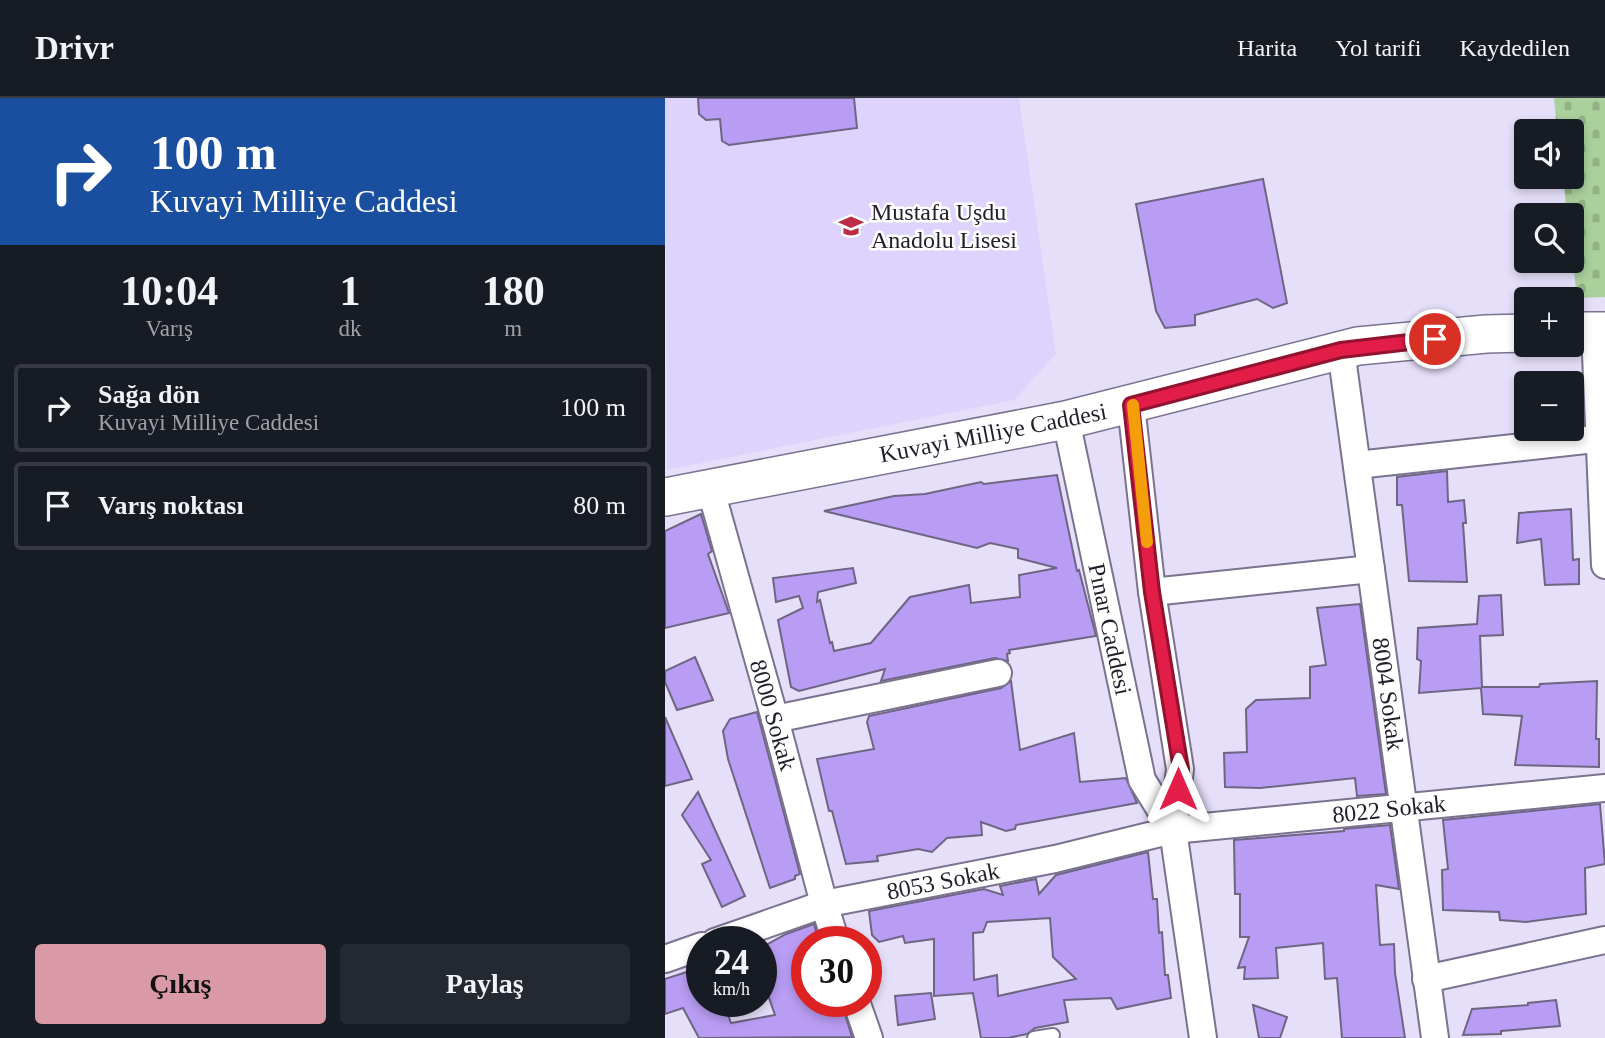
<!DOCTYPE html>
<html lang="tr">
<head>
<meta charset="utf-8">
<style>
	body { margin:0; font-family:Georgia,serif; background:#242831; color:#f1f3f6; height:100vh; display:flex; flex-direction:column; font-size:26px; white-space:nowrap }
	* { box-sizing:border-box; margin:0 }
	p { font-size:23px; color:#9ea1a6 }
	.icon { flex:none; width:38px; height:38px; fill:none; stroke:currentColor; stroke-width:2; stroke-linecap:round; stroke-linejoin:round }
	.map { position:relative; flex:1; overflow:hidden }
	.details { display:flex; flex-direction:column; background:#171b24; width:665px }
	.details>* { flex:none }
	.guide { background:#1a4fa0; color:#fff; overflow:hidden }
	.controls { position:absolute; left:849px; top:21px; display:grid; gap:14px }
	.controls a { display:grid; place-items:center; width:70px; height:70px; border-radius:7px; background:#171b24; box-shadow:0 4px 10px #0003; font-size:35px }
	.speed { position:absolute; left:21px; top:828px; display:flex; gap:14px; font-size:35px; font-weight:700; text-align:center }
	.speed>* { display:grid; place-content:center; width:91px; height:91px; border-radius:50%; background:#171b24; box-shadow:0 4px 10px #0003; line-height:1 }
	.speed small { font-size:18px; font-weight:400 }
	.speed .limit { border:10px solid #d22; background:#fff; color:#111 }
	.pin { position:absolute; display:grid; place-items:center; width:60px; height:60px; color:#fff; margin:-30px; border:4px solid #fff; border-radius:50%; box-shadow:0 2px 7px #0007 }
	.me { position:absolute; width:77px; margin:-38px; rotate:0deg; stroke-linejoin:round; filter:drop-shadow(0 0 5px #0008) }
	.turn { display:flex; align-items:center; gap:24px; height:147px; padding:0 35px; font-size:32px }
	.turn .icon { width:91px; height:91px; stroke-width:2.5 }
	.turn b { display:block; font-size:49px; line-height:60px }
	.eta { display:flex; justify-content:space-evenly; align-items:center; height:119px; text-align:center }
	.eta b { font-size:42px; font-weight:700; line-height:49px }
	.primary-button { display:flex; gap:14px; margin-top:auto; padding:14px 35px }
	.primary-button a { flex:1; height:80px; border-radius:7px; background:#da99a7; color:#111; font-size:28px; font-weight:700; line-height:80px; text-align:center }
	.primary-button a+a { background:#242831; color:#f1f3f6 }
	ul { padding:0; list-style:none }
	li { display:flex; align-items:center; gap:21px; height:88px; margin:0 14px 10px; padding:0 21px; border:4px solid #363941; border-radius:7px }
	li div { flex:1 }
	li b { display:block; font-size:26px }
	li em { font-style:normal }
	header { display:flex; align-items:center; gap:42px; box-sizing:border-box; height:98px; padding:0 35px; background:#171b24; border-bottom:2px solid #363941 }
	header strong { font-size:33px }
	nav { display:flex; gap:38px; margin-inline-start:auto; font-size:24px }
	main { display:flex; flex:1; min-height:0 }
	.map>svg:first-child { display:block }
	.built { fill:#ded3fc }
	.cemetery { fill:url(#cemetery-stones) }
	.building { fill:#b99df4; stroke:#6e6582; stroke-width:2; fill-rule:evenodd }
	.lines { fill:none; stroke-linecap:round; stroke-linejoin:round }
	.lane-casing { stroke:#7b7290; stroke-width:16 }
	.street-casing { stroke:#7b7290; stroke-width:30 }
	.secondary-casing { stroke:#7b7290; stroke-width:40 }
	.lane { stroke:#fff; stroke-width:12 }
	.street { stroke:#fff; stroke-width:26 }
	.secondary { stroke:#fff; stroke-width:37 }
	.route-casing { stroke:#92132f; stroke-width:18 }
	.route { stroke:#e11d48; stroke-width:12 }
	.slow { stroke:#f59e0b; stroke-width:12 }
	.labels { text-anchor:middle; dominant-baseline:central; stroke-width:5; stroke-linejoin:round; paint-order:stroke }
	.poi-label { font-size:24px; fill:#211d29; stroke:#fff; text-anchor:start }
	.street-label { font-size:24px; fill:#211d29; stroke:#fff }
</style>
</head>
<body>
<header>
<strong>Drivr</strong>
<nav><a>Harita</a><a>Yol tarifi</a><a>Kaydedilen</a></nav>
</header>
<main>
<section class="details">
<div class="guide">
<div class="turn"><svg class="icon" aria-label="right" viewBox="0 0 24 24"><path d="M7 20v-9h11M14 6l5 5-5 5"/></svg><div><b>100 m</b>Kuvayi Milliye Caddesi</div></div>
</div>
<div class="eta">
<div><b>10:04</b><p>Varış</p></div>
<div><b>1</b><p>dk</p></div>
<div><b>180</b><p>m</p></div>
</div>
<ul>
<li><svg class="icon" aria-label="right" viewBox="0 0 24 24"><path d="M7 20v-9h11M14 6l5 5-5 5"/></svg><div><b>Sağa dön</b><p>Kuvayi Milliye Caddesi</p></div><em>100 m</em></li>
<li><svg class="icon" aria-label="arrive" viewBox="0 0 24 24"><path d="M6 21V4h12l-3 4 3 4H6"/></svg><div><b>Varış noktası</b></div><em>80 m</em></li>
</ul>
<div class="primary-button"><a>Çıkış</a><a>Paylaş</a></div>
</section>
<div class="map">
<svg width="940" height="940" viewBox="0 0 940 940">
	<defs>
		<pattern id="cemetery-stones" width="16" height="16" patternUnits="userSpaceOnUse" patternTransform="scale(1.75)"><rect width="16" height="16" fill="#aad09c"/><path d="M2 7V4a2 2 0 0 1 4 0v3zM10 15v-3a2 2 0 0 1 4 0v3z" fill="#92b286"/></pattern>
	</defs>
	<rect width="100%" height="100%" fill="#e6dffa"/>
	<polygon class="built" points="0,0 354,0 391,256 349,302 2,372"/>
	<polygon class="cemetery" points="889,0 940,0 940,199 912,200 907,155 906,117 902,117 898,79 906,79 906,33 892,33"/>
	<g class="building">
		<polygon points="33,0 189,0 192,30 64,47 57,43 55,21 41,22 34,16"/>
		<polygon points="598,81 622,205 608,210 592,201 530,217 530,227 500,230 491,213 471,106"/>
		<polygon points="782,373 783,404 799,402 801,425 798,425 802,484 744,483 737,407 732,407 732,379"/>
		<polygon points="392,377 412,473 414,472 431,538 344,552 345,555 342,556 343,563 330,560 216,583 220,571 134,593 126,589 113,522 138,510 134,498 111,504 108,480 188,470 191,485 153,494 152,504 155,502 165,545 167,544 169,553 206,545 245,499 304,487 306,505 355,499 354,477 392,470 353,460 353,451 325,445 312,450 159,413 229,398 260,396 316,384 319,386"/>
		<polygon points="906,411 908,462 914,461 914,486 880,487 876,441 852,445 854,415"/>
		<polygon points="36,416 47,453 43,456 64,515 0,530 0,433"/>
		<polygon points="836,497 838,537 815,538 817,589 874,589 875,586 932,583 931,641 934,641 934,669 850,667 857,618 818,616 816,590 754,595 756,563 752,561 753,530 812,526 814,498"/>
		<polygon points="695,506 721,696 692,698 690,680 595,690 560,689 559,655 582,654 581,611 591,602 645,600 645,569 661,567 652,510"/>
		<polygon points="30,559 48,602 12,612 0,584 0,573"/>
		<polygon points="346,583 355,652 409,635 415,684 461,680 472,705 351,727 350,731 341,733 316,724 317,737 282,740 267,754 253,751 212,758 213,763 181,766 167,713 164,713 152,661 209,651 202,624 204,618 336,590"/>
		<polygon points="92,614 135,776 130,778 130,781 105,790 63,661 58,633 65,621"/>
		<polygon points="0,619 27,681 0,688"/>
		<polygon points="33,694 80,798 57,809 37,766 46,762 17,717"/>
		<polygon points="935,706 940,766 920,770 921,816 861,824 835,822 834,814 778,812 777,772 783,771 778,722"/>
		<polygon points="725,727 734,791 711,787 715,847 729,846 730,875 740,940 677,940 672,880 660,881 658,845 611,850 613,880 579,881 580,869 573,870 584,839 575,839 575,796 570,796 569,742 679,733 679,731"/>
		<path d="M 483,754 L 488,801 L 492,801 L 494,835 L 497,834 L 500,877 L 503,877 L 506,900 L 452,911 L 446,900 L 399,902 L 403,924 L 370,930 L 362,936 L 343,940 L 316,940 L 308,895 L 269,898 L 269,841 L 240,845 L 238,838 L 214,844 L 207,837 L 204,813 L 319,791 L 338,797 L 335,788 L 371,781 L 374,796 L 391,777 ZM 385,820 L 388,859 L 411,881 L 333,898 L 332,877 L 309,882 L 308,835 L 318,834 L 322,824 Z"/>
		<polygon points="149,826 154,844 142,844 142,903 176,903 187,939 34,940 18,910 0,916 0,881 37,869 37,903 58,903 66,925 110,917 96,877 96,850 121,836"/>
		<polygon points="266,895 270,921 233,927 230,898"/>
		<polygon points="891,902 895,928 836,933 836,936 798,937 807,911 863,907 863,905"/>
		<polygon points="588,907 622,919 615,940 594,940"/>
	</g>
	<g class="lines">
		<g class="lane-casing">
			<polyline id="lane" points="369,940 388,937"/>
		</g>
		<g class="street-casing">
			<g id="street">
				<polyline points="930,233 940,467"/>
				<polyline points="676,252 770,940"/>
				<polyline points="466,307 487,494 515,671 508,732 538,940"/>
				<polyline points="401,322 477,682 508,732"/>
				<polyline points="692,367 940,340"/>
				<polyline points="45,389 110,621 159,806 171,844"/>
				<polyline points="487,494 706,471"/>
				<polyline points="110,621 333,575"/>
				<polyline points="50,844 159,806 390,761 508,732 940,690"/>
				<polyline points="0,861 37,848"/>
				<polyline points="761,881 940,842"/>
				<polyline points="191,903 204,940"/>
			</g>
		</g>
		<g class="secondary-casing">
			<g id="secondary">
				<polyline points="906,233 940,233"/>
				<polyline points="0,399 401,322 693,248 821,236 861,235"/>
			</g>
		</g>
		<use href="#lane" class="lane"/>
		<use href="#street" class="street"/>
		<use href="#secondary" class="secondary"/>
	</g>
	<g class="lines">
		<g class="route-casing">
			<polyline id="route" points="513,691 516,671 487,494 466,307 676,252 770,241"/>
		</g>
		<use href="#route" class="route"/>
		<polyline class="slow" points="468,307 482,444"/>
	</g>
	<defs>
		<g id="school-bare" transform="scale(1.89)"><path d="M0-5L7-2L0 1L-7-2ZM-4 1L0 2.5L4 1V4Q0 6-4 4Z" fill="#bd2c46" stroke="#fff" stroke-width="2.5" paint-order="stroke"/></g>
	</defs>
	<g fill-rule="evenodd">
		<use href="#school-bare" x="186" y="128"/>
	</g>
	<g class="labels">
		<g class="poi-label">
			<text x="206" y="114">Mustafa Uşdu<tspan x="206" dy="28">Anadolu Lisesi</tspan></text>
		</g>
		<g class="street-label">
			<text transform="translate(328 335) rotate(-11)">Kuvayi Milliye Caddesi</text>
			<text transform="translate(445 531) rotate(78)">Pınar Caddesi</text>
			<text transform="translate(723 596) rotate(82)">8004 Sokak</text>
			<text transform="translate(108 617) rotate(74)">8000 Sokak</text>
			<text transform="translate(724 711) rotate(-6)">8022 Sokak</text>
			<text transform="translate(278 783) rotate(-11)">8053 Sokak</text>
		</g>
	</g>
</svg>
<div class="controls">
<a><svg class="icon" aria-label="sound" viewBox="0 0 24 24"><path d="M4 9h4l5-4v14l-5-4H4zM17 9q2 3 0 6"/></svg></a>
<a><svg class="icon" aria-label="search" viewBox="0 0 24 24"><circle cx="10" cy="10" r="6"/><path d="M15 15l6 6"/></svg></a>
<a>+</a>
<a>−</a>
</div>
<div class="speed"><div>24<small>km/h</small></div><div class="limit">30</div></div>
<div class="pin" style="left:770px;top:241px;background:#d93025"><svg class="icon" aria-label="arrive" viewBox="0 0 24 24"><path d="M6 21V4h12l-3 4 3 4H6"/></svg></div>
<svg class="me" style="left:513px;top:691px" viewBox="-20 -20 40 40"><path d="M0-17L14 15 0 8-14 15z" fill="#e11d48" stroke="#fff" stroke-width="4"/></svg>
</div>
</main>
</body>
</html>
